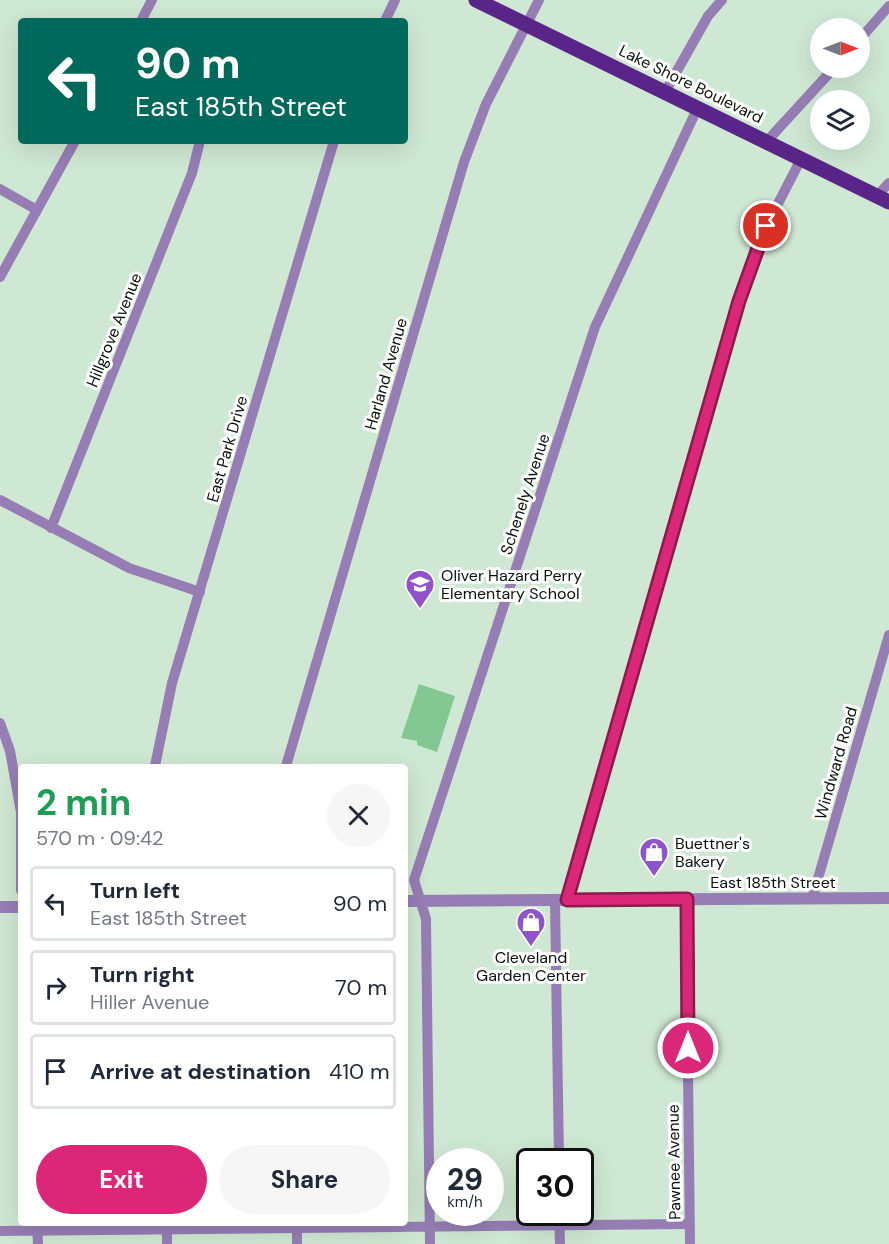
<!DOCTYPE html>
<html lang="en">
<head>
<meta charset="utf-8">
<style>
	body { margin:0; font-family:"DM Sans",sans-serif; background:#f6f6f7; color:#1f2937; height:100vh; display:flex; flex-direction:column; font-size:22px; white-space:nowrap }
	* { box-sizing:border-box; margin:0 }
	p { font-size:20px; color:#747a83 }
	.icon { flex:none; width:33px; height:33px; fill:none; stroke:currentColor; stroke-width:2; stroke-linecap:round; stroke-linejoin:round }
	.map { position:relative; flex:1; overflow:hidden }
	.side { position:absolute; left:18px; top:764px; width:390px; height:462px; display:flex; flex-direction:column; background:#fff; border-radius:6px; box-shadow:0 6px 24px #0002 }
	.side>* { flex:none }
	.guide { position:absolute; left:18px; top:18px; width:390px; height:126px; border-radius:6px; box-shadow:0 6px 24px #0002; background:#00695c; color:#fff; overflow:hidden }
	.needle { width:39px; rotate:90deg }
	.tools { position:absolute; left:810px; top:18px; display:grid; gap:12px }
	.tools a { display:grid; place-items:center; width:60px; height:60px; border-radius:50%; background:#fff; box-shadow:0 6px 24px #0002; font-size:30px }
	.speed { position:absolute; left:426px; top:1148px; display:flex; gap:12px; font-size:30px; font-weight:700; text-align:center }
	.speed>* { display:grid; place-content:center; width:78px; height:78px; border-radius:50%; background:#fff; box-shadow:0 6px 24px #0002; line-height:1 }
	.speed small { font-size:15px; font-weight:400 }
	.speed .limit { border:3px solid #111; border-radius:9px; background:#fff; color:#111 }
	.pin { position:absolute; display:grid; place-items:center; width:51px; height:51px; color:#fff; margin:-26px; border:3px solid #fff; border-radius:50%; box-shadow:0 2px 6px #0007 }
	.me { position:absolute; width:66px; margin:-33px; rotate:0deg; stroke-linejoin:round; filter:drop-shadow(0 0 4px #0008) }
	.turn { display:flex; align-items:center; gap:21px; height:126px; padding:0 18px; font-size:27px }
	.turn .icon { width:78px; height:78px; stroke-width:2.5 }
	.turn b { display:block; font-size:42px; line-height:51px }
	.round { display:grid; place-items:center; flex:none; width:63px; height:63px; border-radius:32px; background:#f6f6f7 }
	.overview { display:flex; align-items:center; justify-content:space-between; height:102px; padding:0 18px }
	h1 { font-size:36px; font-weight:700; line-height:45px; color:#1e9e55 }
	.primary-button { display:flex; gap:12px; margin-top:auto; padding:12px 18px }
	.primary-button a { flex:1; height:69px; border-radius:36px; background:#db2777; color:#fff; font-size:24px; font-weight:700; line-height:69px; text-align:center }
	.primary-button a+a { background:#f6f6f7; color:#1f2937 }
	ul { padding:0; list-style:none }
	li { display:flex; align-items:center; gap:18px; height:75px; margin:0 12px 9px; padding:0 6px; border:3px solid #e0e1e3; border-radius:6px }
	li div { flex:1 }
	li b { display:block; font-size:22px }
	li em { font-style:normal }
	.map>svg:first-child { display:block }
	.green { fill:#83c892 }
	.lines { fill:none; stroke-linecap:round; stroke-linejoin:round }
	.minor { stroke:#967eb4; stroke-width:10 }
	.tertiary { stroke:#967eb4; stroke-width:12 }
	.primary { stroke:#5a2589; stroke-width:15 }
	.route-casing { stroke:#8e194d; stroke-width:15 }
	.route { stroke:#db2777; stroke-width:10 }
	.labels { text-anchor:middle; dominant-baseline:central; stroke-width:6; stroke-linejoin:round; paint-order:stroke }
	.street-label { font-size:16px; fill:#071009; stroke:#fff }
	.poi-label { font-size:16px; fill:#071009; stroke:#fff; text-anchor:start }
</style>
</head>
<body>
<div class="map">
<svg width="889" height="1244" viewBox="0 0 889 1244">
	<rect width="100%" height="100%" fill="#cfe8d3"/>
	<polygon class="green" points="419,684 455,696 437,752 417,745 417,741 401,738"/>
	<g class="lines">
		<g class="minor">
			<polyline points="141,21 152,0"/>
			<polyline points="385,21 395,0"/>
			<polyline points="860,39 889,6"/>
			<polyline points="665,92 708,16 722,0"/>
			<polyline points="767,141 834,68"/>
			<polyline points="0,189 37,210"/>
			<polyline points="877,196 889,183"/>
			<polyline points="0,277 75,141"/>
			<polyline points="0,500 129,568 200,592"/>
			<polyline points="51,528 192,173 200,141"/>
			<polyline points="0,723 10,751 21,812 21,890"/>
			<polyline points="155,766 172,683 334,141"/>
			<polyline points="286,766 464,162 486,104 539,0"/>
			<polyline points="686,899 690,1244"/>
			<polyline points="812,899 889,635"/>
			<polyline points="555,900 559,1161"/>
			<polyline points="567,900 739,301 766,227 801,159"/>
			<polyline points="559,1212 560,1244"/>
			<polyline points="37,1222 38,1244"/>
			<polyline points="167,1222 167,1244"/>
			<polyline points="297,1222 297,1244"/>
			<polyline points="0,1231 689,1224"/>
			<polyline points="430,1244 426,919 414,880 595,327 698,107"/>
		</g>
		<g class="tertiary">
			<polyline points="405,901 889,898"/>
			<polyline points="0,907 21,907"/>
		</g>
		<polyline class="primary" points="476,0 889,202"/>
	</g>
	<g class="lines">
		<g class="route-casing">
			<polyline id="route" points="688,1048 687,899 567,900 739,301 766,226"/>
		</g>
		<use href="#route" class="route"/>
	</g>
	<defs>
		<g id="school-pin" transform="scale(1.5)"><path d="M0 17L-7.5 6A9.5 9.5 0 1 1 7.5 6Z" fill="#8f54cb" stroke="#fff"/><path d="M0-5L7-2L0 1L-7-2ZM-4 1L0 2.5L4 1V4Q0 6-4 4Z" fill="#fff"/></g>
		<g id="shop-pin" transform="scale(1.5)"><path d="M0 17L-7.5 6A9.5 9.5 0 1 1 7.5 6Z" fill="#8f54cb" stroke="#fff"/><path d="M-5-2.5h2.3a2.7 3.5 0 0 1 5.4 0H5L5.5 6h-11ZM-1.5-2.5h3a1.5 2.3 0 0 0-3 0Z" fill="#fff"/></g>
	</defs>
	<g fill-rule="evenodd">
		<use href="#school-pin" x="420" y="584"/>
		<use href="#shop-pin" x="654" y="852"/>
		<use href="#shop-pin" x="531" y="922"/>
	</g>
	<g class="labels">
		<g class="street-label">
			<text transform="translate(691 84) rotate(26)">Lake Shore Boulevard</text>
			<text transform="translate(114 330) rotate(-68)">Hillgrove Avenue</text>
			<text transform="translate(386 374) rotate(-74)">Harland Avenue</text>
			<text transform="translate(227 449) rotate(-74)">East Park Drive</text>
			<text transform="translate(525 494) rotate(-72)">Schenely Avenue</text>
			<text transform="translate(836 763) rotate(-74)">Windward Road</text>
			<text x="773" y="882">East 185th Street</text>
			<text transform="translate(674 1162) rotate(-91)">Pawnee Avenue</text>
		</g>
		<g class="poi-label">
			<text x="441" y="575">Oliver Hazard Perry<tspan x="441" dy="18">Elementary School</tspan></text>
			<text x="675" y="843">Buettner's<tspan x="675" dy="18">Bakery</tspan></text>
			<text x="531" y="957" text-anchor="middle">Cleveland<tspan x="531" dy="18">Garden Center</tspan></text>
		</g>
	</g>
</svg>
<div class="tools">
<a><svg class="needle" viewBox="-14 -14 28 28"><path d="M0-13l5 13h-10z" fill="#e53935"/><path d="M0 13l5-13h-10z" fill="#747a83"/></svg></a>
<a><svg class="icon" aria-label="layers" viewBox="0 0 24 24"><path d="M12 4l9 5-9 5-9-5zM3 14l9 5 9-5"/></svg></a>
</div>
<div class="speed"><div>29<small>km/h</small></div><div class="limit">30</div></div>
<div class="pin" style="left:766px;top:226px;background:#d93025"><svg class="icon" aria-label="arrive" viewBox="0 0 24 24"><path d="M6 21V4h12l-3 4 3 4H6"/></svg></div>
<svg class="me" style="left:688px;top:1048px" viewBox="-20 -20 40 40"><circle r="17" fill="#db2777" stroke="#fff" stroke-width="3"/><path d="M0-11L8 9 0 5-8 9z" fill="#fff"/></svg>
<div class="guide">
<div class="turn"><svg class="icon" aria-label="left" viewBox="0 0 24 24"><path d="M17 20v-9H6M10 6l-5 5 5 5"/></svg><div><b>90 m</b>East 185th Street</div></div>
</div>
<section class="side">
<div class="overview"><div><h1>2 min</h1><p>570 m · 09:42</p></div><a class="round"><svg class="icon" aria-label="close" viewBox="0 0 24 24"><path d="M6 6l12 12M18 6L6 18"/></svg></a></div>
<ul>
<li><svg class="icon" aria-label="left" viewBox="0 0 24 24"><path d="M17 20v-9H6M10 6l-5 5 5 5"/></svg><div><b>Turn left</b><p>East 185th Street</p></div><em>90 m</em></li>
<li><svg class="icon" aria-label="right" viewBox="0 0 24 24"><path d="M7 20v-9h11M14 6l5 5-5 5"/></svg><div><b>Turn right</b><p>Hiller Avenue</p></div><em>70 m</em></li>
<li><svg class="icon" aria-label="arrive" viewBox="0 0 24 24"><path d="M6 21V4h12l-3 4 3 4H6"/></svg><div><b>Arrive at destination</b></div><em>410 m</em></li>
</ul>
<div class="primary-button"><a>Exit</a><a>Share</a></div>
</section>
</div>
</body>
</html>
